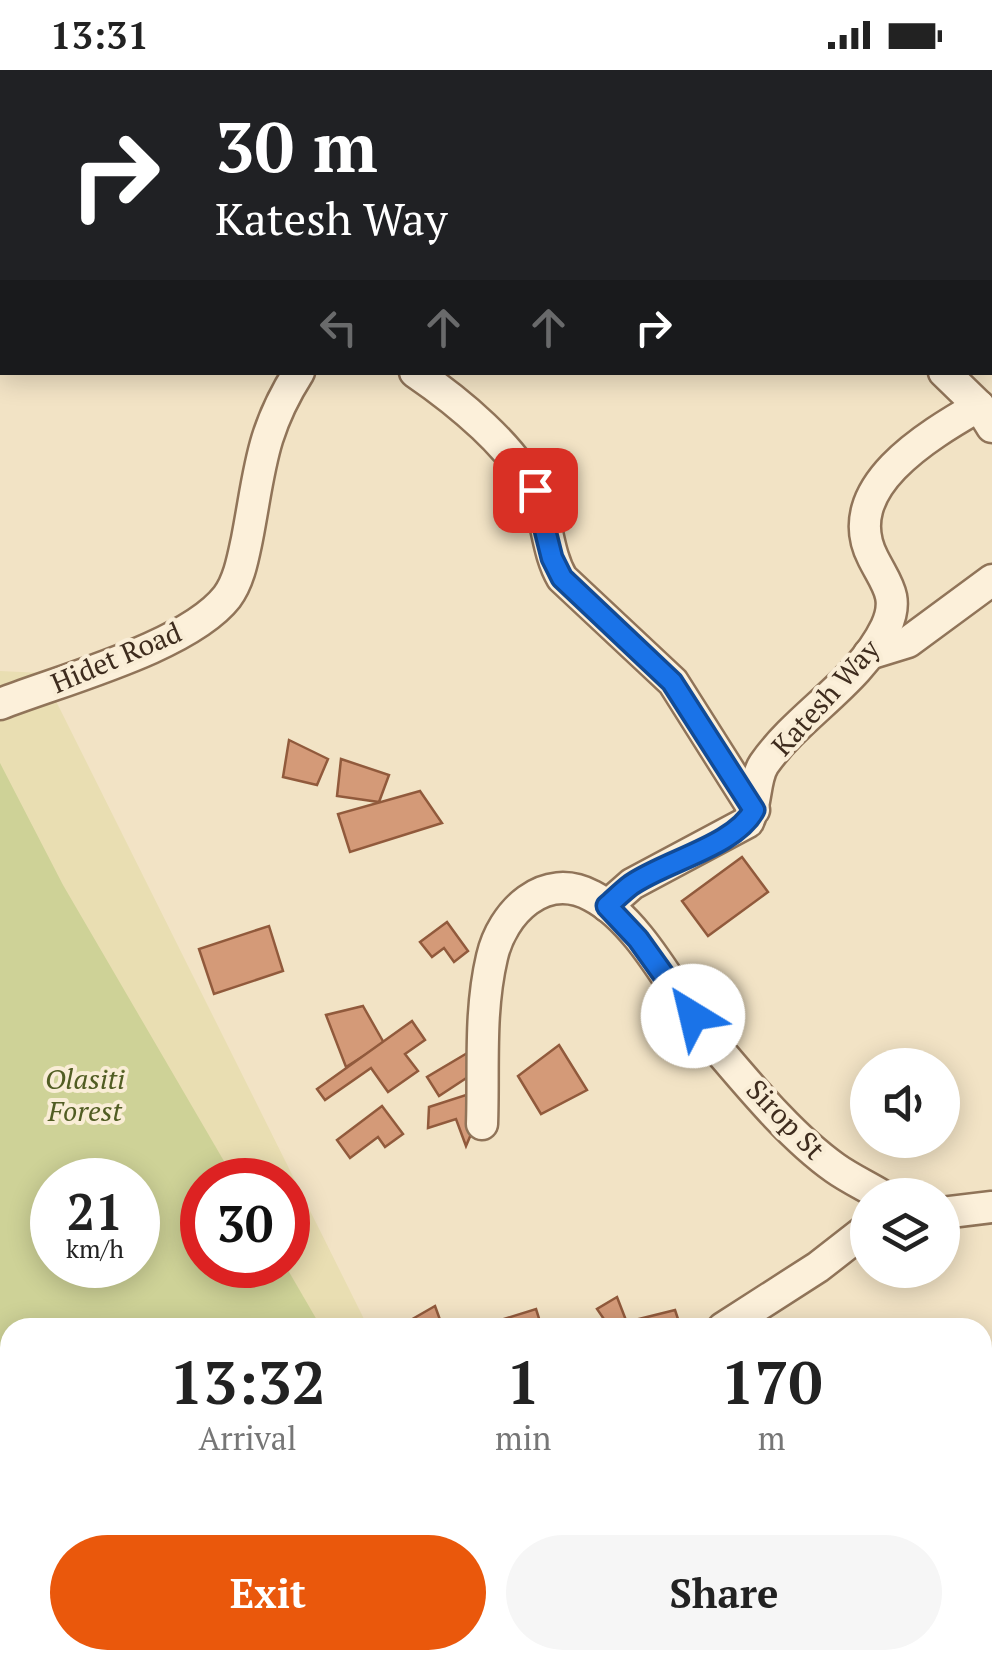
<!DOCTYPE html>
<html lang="en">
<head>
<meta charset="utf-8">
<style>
	body { margin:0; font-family:"PT Serif",serif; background:#f6f6f6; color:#222; height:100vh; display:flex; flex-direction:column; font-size:38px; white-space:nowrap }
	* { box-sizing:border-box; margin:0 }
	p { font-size:32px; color:#767676 }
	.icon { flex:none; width:55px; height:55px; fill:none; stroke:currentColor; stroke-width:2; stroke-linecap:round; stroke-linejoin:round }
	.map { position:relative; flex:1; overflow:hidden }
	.side { position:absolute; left:0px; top:1248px; width:992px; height:352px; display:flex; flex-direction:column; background:#fff; border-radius:30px 30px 0 0; box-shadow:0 5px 25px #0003 }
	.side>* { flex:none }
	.guide { position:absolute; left:0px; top:0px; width:992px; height:305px; box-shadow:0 5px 25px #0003; background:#202124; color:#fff; overflow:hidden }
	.controls { position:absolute; left:850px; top:978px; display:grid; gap:20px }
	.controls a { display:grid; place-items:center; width:110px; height:110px; border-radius:50%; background:#fff; box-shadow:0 5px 25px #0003; font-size:50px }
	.speed { position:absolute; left:30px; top:1088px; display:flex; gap:20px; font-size:50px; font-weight:700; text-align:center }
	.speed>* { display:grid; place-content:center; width:130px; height:130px; border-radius:50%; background:#fff; box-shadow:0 5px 25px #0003; line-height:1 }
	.speed small { font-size:25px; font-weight:400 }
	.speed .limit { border:15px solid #d22; background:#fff; color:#111 }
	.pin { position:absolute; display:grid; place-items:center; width:85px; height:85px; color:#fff; margin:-42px; border-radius:20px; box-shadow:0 5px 15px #0006 }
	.me { position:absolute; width:110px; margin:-55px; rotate:324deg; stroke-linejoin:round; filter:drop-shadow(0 0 8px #0008) }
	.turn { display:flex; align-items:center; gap:35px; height:210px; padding:0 50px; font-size:45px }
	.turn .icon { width:130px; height:130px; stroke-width:2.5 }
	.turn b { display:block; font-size:70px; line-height:85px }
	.lanes { display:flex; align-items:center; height:95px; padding:0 50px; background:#0003; justify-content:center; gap:50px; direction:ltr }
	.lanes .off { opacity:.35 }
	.eta { display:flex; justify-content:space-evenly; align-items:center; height:170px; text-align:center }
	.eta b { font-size:60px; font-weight:800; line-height:70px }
	.button { display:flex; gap:20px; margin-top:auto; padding:20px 50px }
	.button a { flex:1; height:115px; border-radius:60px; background:#ea580c; color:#fff; font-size:40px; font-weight:800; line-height:115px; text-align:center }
	.button a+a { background:#f6f6f6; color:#222 }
	.status { display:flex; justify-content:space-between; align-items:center; height:70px; padding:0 50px; background:#fff; direction:ltr }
	.status svg { height:28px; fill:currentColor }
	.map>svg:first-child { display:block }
	.farmland { fill:#e9deb2; fill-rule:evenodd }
	.green { fill:#ced297; fill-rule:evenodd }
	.building { fill:#d49a78; stroke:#915a3c; stroke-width:2.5 }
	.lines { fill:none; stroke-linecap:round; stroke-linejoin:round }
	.minor-casing { stroke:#907459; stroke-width:35 }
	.minor { stroke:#fcf0da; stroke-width:30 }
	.route-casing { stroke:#114b97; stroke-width:25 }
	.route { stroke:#1a73e8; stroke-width:18 }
	.labels { text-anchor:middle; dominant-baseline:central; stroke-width:8; stroke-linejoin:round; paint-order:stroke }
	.street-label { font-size:28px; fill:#3e2c1e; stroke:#f9edd6 }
	.park-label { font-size:28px; font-style:italic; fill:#515d23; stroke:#f9edd6 }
</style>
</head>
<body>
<div class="status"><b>13:31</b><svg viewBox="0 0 49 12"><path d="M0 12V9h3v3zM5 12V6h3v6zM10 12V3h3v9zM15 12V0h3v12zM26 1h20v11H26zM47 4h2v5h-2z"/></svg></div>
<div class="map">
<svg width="992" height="1598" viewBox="0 0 992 1598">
	<rect width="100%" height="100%" fill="#f2e3c5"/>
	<path class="farmland" d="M 0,601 L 42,603 L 368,1257 L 10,1258 L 10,1590 L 534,1590 L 538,1598 L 0,1598 ZM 52,1110 L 138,1110 L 138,1195 L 52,1195 ZM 202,1110 L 288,1110 L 288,1195 L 202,1195 Z"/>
	<path class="green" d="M 0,693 L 63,815 L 235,1110 L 202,1110 L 202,1195 L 285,1195 L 321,1257 L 10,1258 L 10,1590 L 494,1590 L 499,1598 L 0,1598 ZM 52,1110 L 138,1110 L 138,1195 L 52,1195 Z"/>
	<g class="building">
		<polygon points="289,670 328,689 317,715 283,707"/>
		<polygon points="341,689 389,705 379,732 337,726"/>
		<polygon points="420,721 442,753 350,782 338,744"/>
		<polygon points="742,787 768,822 708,866 682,831"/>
		<polygon points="447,852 468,881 454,892 444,878 432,887 420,872"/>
		<polygon points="269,856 283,901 214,924 199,879"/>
		<polygon points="363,936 384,973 346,997 326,945"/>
		<polygon points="412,951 425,970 405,984 418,1001 388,1022 371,998 325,1030 317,1019"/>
		<polygon points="559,975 587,1020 541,1044 518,1006"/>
		<polygon points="469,982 477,1001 439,1026 427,1007"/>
		<polygon points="469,1024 477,1050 466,1076 456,1049 428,1058 429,1037"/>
		<polygon points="382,1036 403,1064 385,1077 378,1067 350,1088 337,1070"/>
		<polygon points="617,1227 629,1258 610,1258 597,1239"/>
		<polygon points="435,1236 443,1258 412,1258 409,1251"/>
		<polygon points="536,1239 542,1258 493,1258 491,1253"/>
		<polygon points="675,1240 681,1258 641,1258 639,1249"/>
	</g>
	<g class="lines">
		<g class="minor-casing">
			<g id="minor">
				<polyline points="234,0 236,2"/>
				<path d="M 415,302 C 456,330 516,378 536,425 C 548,451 547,482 562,508 L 673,612 L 754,740"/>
				<polyline points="944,302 979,336 992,357"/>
				<polyline points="869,584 908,572 992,510"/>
				<path d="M 0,634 C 61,610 188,577 227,527 C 239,511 243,488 247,469 C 260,402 260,363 299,302"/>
				<path d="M 607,836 L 632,814 L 748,752 C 757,734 754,709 764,694 C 799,644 859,613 886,557 C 900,527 886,514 873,488 C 837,418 929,365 979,336"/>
				<path d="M 482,1054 C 484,998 479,942 492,887 C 502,843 544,800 592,826 C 642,852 677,929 712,972 C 748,1014 790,1066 835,1098 C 849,1108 866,1116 881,1125"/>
				<polyline points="942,1143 992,1137"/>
				<polyline points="723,1258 818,1197 868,1158"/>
				<polyline points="982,1587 992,1594"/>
			</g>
		</g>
		<use href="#minor" class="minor"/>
	</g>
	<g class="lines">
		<g class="route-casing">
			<path id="route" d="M 535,420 L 552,488 L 562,508 L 672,612 L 754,740 C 735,776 665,791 631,815 C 623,821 615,829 607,836 L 638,869 L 693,946"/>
		</g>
		<use href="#route" class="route"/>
	</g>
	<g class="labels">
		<g class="street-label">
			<text transform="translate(116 587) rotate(-23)">Hidet Road</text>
			<text transform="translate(825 627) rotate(-48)">Katesh Way</text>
			<text transform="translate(786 1049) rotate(46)">Sirop St</text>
		</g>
		<g class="park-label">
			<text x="85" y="1008">Olasiti<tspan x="85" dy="32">Forest</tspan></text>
		</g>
	</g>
</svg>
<div class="controls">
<a><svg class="icon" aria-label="sound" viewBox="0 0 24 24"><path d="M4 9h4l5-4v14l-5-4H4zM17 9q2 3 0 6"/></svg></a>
<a><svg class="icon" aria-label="layers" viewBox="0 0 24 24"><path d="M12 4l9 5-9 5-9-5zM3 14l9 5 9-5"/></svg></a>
</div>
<div class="speed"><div>21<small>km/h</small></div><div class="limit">30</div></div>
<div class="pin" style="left:535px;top:420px;background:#d93025"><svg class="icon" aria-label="arrive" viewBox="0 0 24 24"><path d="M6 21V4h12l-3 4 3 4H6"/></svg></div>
<svg class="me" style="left:693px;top:946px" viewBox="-20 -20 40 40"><circle r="19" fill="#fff"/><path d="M0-13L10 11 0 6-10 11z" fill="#1a73e8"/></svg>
<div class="guide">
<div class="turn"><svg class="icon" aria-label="right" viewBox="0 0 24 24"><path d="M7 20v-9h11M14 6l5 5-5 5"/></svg><div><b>30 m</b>Katesh Way</div></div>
<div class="lanes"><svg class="icon off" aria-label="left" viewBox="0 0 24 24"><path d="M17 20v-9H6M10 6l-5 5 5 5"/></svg><svg class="icon off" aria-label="ahead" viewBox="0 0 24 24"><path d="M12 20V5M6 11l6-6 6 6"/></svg><svg class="icon off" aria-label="ahead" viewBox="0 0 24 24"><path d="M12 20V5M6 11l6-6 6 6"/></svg><svg class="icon" aria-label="right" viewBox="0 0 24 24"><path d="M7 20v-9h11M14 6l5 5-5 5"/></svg></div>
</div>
<section class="side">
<div class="eta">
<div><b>13:32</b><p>Arrival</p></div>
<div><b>1</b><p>min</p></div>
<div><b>170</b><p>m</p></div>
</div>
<div class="button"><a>Exit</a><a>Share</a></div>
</section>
</div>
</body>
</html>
